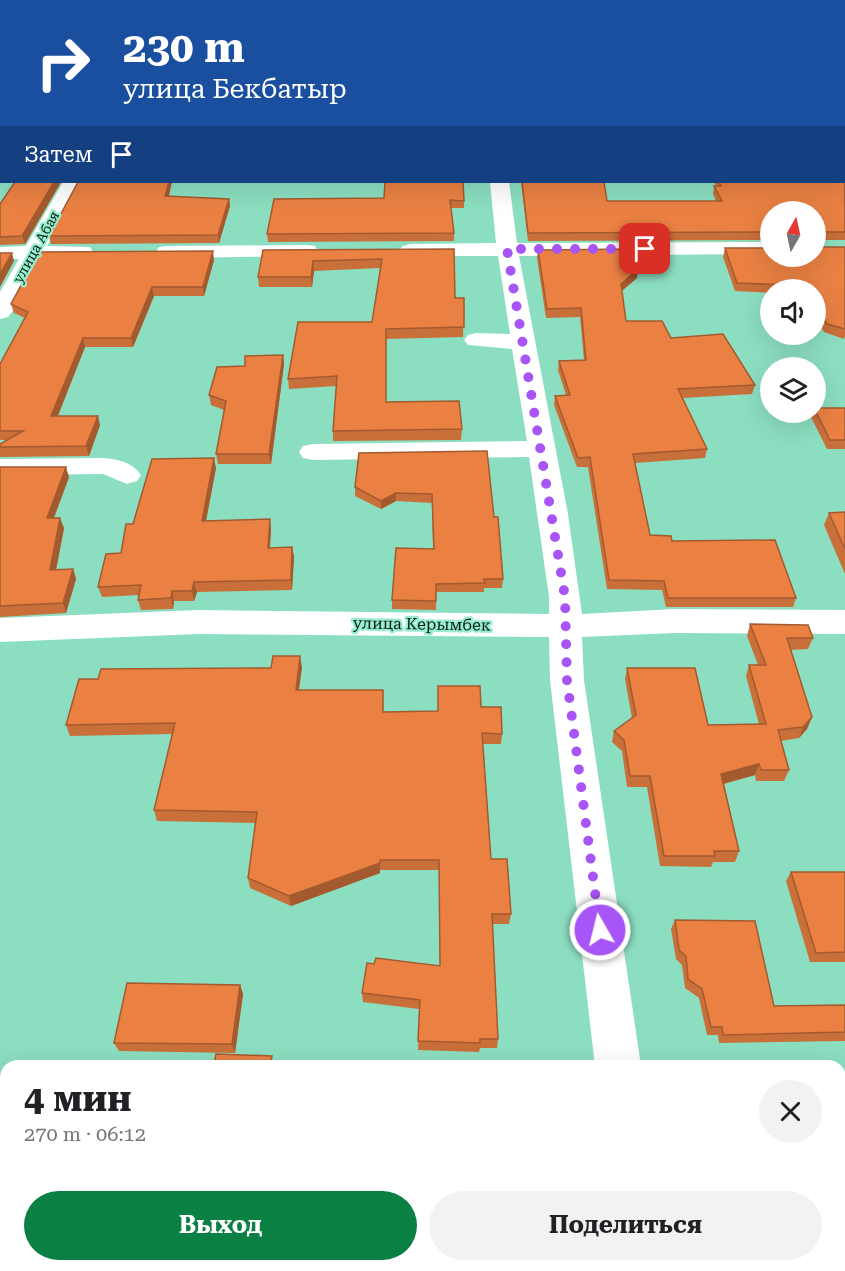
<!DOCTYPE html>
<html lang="ru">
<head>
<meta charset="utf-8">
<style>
	body { margin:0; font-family:"Roboto Serif",serif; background:#f2f2f2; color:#202124; height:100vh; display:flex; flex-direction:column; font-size:22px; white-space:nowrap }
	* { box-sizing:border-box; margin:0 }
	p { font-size:20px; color:#757577 }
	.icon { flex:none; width:33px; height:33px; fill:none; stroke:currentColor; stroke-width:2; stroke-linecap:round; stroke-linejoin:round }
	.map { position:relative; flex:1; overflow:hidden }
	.drawer { position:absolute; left:0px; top:1060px; width:846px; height:212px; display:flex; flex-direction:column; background:#fff; border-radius:18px 18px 0 0; box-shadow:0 6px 24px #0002 }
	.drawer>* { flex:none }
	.top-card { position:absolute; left:0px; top:0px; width:846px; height:183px; box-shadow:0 6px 24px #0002; background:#1a4fa0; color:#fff; overflow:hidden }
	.needle { width:39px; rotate:9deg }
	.fabs { position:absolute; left:760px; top:201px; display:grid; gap:12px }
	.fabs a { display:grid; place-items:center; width:66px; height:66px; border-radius:50%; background:#fff; box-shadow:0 6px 24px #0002; font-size:30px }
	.pin { position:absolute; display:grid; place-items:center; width:51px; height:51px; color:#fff; margin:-26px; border-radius:12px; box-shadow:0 3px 9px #0006 }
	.me { position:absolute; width:66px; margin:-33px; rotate:352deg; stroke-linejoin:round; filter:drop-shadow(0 0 4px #0008) }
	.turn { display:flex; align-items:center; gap:21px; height:126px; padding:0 24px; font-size:27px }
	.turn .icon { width:78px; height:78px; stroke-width:2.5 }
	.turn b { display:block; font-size:42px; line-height:51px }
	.then { display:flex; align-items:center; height:57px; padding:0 24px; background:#0003; gap:12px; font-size:22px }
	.round { display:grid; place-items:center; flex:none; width:63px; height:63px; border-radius:32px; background:#f2f2f2 }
	.overview { display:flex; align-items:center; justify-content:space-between; height:102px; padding:0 24px }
	h1 { font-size:36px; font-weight:700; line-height:45px }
	.button { display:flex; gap:12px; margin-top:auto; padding:12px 24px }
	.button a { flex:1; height:69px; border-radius:36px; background:#0b8043; color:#fff; font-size:24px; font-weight:700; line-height:69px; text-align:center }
	.button a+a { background:#f2f2f2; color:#202124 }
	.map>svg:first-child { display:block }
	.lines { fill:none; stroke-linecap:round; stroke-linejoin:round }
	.minor { fill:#fff; fill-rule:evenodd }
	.wall { fill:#c96f3a }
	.shaded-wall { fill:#a45a2f }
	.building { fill:#ea8143; stroke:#a45a2f; stroke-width:1.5 }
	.route { stroke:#a855f7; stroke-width:10; stroke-dasharray:0 18 }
	.labels { text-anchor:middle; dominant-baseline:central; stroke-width:4.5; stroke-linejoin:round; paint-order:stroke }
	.far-street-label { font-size:14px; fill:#001e14; stroke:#99eccd }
	.street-label { font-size:16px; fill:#001e14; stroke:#99eccd }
</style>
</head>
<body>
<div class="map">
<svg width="845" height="1271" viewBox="0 0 845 1271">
	<rect width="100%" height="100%" fill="#8cdec1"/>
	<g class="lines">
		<g class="minor">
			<rect x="844" y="68" width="1" height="10"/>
			<polygon points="63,182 82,182 47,246 90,247 93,252 90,257 40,259 12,312 8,317 0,319 0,292 19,259 0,259 0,247 26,246"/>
			<polygon points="490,182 509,182 517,243 771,242 771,254 519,256 568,514 582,614 674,609 845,610 845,634 674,633 582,637 584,680 641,1066 595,1066 550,680 549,637 199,634 0,642 0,618 199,610 549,614 549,597 529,457 313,460 303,458 299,452 303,446 313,444 527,441 512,349 468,345 464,340 468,335 476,333 510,334 498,256 410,256 403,254 399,250 403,246 410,244 496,243"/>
			<polygon points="307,245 315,246 318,251 315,256 167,258 159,257 156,252 159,247 167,246"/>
			<path d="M 103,458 C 118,459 132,462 141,475 L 137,481 L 127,484 L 103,474 L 0,475 L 0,459 Z"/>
			<rect x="619" y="1266" width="52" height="5"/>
		</g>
	</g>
	<g class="wall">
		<polygon points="845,78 845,240 817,240 817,247 845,247 845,336 844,339 824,332 817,321 816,321 816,290 771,290 771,293 735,291 723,257 725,248 816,256 771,212 771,240 528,241 521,182 604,182 607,201 716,201 713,194 714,186 716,186 714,182 844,182"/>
		<polygon points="15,182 61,182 25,244 0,245 0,204"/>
		<polygon points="169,196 229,199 230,206 219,243 51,244 49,236"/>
		<polygon points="384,198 464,201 464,208 451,208 454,233 454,241 268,242 267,234"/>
		<polygon points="454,249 455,298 464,298 463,337 386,339 386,402 462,429 461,440 333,441 333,431 336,386 289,389 288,379 372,322 380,268 314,271 312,287 259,287 258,277 263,250"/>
		<polygon points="538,250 637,278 622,291 626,321 671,338 755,385 752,394 683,398 707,449 705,458 635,463 650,535 672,541 796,598 793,607 666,607 662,590 607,589 588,467 577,467 554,405 555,396 566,395 558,370 559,361 584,360 580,317 546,318 537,258"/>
		<polygon points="214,260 204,296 154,296 133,347 85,347 58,416 100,425 89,456 0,457 0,444 6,440 0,440 0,364 25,318 14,313 11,304"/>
		<polygon points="283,355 284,364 271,464 218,464 216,454 224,410 211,405 209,395 245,366"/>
		<polygon points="845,408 845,449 827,449 811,417 813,412"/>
		<polygon points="359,453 494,517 503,579 502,588 484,588 484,592 436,592 436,610 392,609 392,600 433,549 432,503 396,501 381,509 355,496 355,487"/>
		<polygon points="0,467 69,477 54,518 64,528 56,570 73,569 76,579 66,613 0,617"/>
		<polygon points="216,468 206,521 271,529 270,548 292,547 294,557 292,590 197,592 194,601 174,601 173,609 141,610 138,600 139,595 102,597 98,587 121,553 133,524"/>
		<polygon points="845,512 845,574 824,525 829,513"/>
		<polygon points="750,624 813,638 808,649 790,650 812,717 807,729 799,738 781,741 789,770 784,781 756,781 755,775 724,784 739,851 735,862 713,862 711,867 660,866 647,787 627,787 622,751 612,742 614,731 632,718 625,679 627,668 708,725 759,724 746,676 749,665 758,665 747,636"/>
		<polygon points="302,667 299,690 383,690 383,712 438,711 481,707 502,734 501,744 482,744 491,859 511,914 509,924 492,924 498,1039 497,1048 480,1048 479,1052 418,1050 419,1009 363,1002 362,993 440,966 439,870 380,870 380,873 291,906 250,888 248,878 256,823 157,821 154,810 172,734 70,736 66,725 98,679"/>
		<polygon points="791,872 845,872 845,962 810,962 786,881"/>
		<polygon points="675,920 774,1006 845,1005 845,1041 719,1043 718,1035 707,1035 699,998 685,988 682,965 676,959 671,929"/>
		<polygon points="240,985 243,994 235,1053 119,1051 114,1043"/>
		<polygon points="840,1099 845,1101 845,1238 840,1236"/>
		<polygon points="6,1119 6,1215 0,1215 0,1134 2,1134"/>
		<polygon points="740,1266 840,1266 845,1271 741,1271"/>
	</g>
	<g class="shaded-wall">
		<polygon points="2,155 2,165 0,166 0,156"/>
		<polygon points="54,182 61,182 25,244 22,236"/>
		<polygon points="169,182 172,182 167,204 165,196"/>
		<polygon points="229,199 230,206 219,243 218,235"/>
		<polygon points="213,251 214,260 204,296 203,287"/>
		<polygon points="12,253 14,261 0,287 0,274"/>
		<polygon points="313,261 314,271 312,287 311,277"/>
		<polygon points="638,269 637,278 619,293 621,284"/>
		<polygon points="152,287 154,296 133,347 131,338"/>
		<polygon points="83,338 85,347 54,425 51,416"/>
		<polygon points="283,355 284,364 271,464 269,454"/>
		<polygon points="98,416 100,425 89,456 86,446"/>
		<polygon points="214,458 216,468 204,531 202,521"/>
		<polygon points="66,467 69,477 50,528 47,518"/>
		<polygon points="396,493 396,501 381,509 381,501"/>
		<polygon points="60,518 64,528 54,580 50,570"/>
		<polygon points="270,519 271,529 269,558 268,548"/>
		<polygon points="292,547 294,557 292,590 291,580"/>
		<polygon points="73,569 76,579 66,613 63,603"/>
		<polygon points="194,582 197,592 194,601 192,591"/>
		<polygon points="172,591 174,601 173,609 171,598"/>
		<polygon points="300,656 302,667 297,701 296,690"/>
		<polygon points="812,717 807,729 799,738 803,727"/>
		<polygon points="759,764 755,775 718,785 721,774"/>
		<polygon points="380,860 380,873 291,906 289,896"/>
		<polygon points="240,985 243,994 235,1053 232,1044"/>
	</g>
	<g class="building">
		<polygon points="0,0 165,0 164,2 2,2 2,54 0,53"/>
		<polygon points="203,0 845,0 845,65 844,2 202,2"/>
		<polygon points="2,65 2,155 0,156 0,66"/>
		<polygon points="844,106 845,232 817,232 817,247 845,247 845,329 827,324 820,312 816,312 816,290 788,290 785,285 737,283 725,248 771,248 771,256 816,256 816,212 771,212 771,232 528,233 522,182 604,182 607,201 722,201 714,186 721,186 719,182 844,182"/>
		<polygon points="15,182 54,182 22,236 0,237 0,204"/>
		<polygon points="78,182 169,182 165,196 229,199 218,235 49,236"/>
		<polygon points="385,182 463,182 464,201 450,200 454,233 267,234 274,199 384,198"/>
		<polygon points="454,249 455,298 464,298 464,327 386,329 386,402 459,401 462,429 333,431 337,376 288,379 298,322 372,322 382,259 313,261 311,277 258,277 263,250"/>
		<polygon points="633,249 638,269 621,284 626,321 662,321 671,338 723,334 755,385 678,389 707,449 633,454 650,535 671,536 672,541 775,540 796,598 668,598 664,581 609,580 590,457 578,458 555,396 570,395 559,361 586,360 581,308 547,309 538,250"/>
		<polygon points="213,251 203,287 152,287 131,338 83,338 51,416 98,416 86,446 0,447 0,444 23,431 0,431 0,364 28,312 11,304 39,252"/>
		<polygon points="0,253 12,253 0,274"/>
		<polygon points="283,355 269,454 216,454 226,401 209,395 217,367 245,366 245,356"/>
		<polygon points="816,408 845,408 845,440 830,440 816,412"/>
		<polygon points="487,451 494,517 498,517 503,579 484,579 485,583 436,584 436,601 392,600 396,548 434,549 432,494 396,493 381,501 355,487 359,453"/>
		<polygon points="214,458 202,521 270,519 268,548 292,547 291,580 194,582 192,591 172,591 171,598 138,600 141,585 98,587 106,554 121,553 126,524 133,524 152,459"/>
		<polygon points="0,467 66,467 47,518 60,518 50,570 73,569 63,603 0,606"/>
		<polygon points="845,512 845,549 829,513"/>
		<polygon points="750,624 808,625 813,638 787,638 812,717 803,727 778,730 789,770 761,770 759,764 721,774 739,851 714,851 715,856 664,856 650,776 630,776 624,740 614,731 636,715 627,668 695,668 708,725 766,724 749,665 766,665"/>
		<polygon points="273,656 300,656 296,690 383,690 383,712 438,711 438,686 480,686 481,707 501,707 502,734 482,733 491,859 507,859 511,914 492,914 498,1039 480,1039 480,1043 418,1041 420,1000 362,993 367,963 374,964 376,958 440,966 439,860 380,860 380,863 289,896 248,878 257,812 154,810 175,723 66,725 79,679 98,679 101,669 271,668"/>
		<polygon points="791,872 845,872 845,952 816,953"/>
		<polygon points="675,920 755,921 774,1006 845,1005 845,1032 723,1035 722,1027 711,1027 702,989 688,979 686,956 679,950"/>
		<polygon points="127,983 240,985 232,1044 114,1043"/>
		<polygon points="216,1054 272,1056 270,1066 214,1066"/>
		<polygon points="840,1099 845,1099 845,1224 840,1222"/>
		<polygon points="5,1119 6,1119 6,1208 0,1208 0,1134 2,1134"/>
		<polygon points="840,1249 845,1249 845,1271 751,1271 750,1266 840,1266"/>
		<rect x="438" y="1266" width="99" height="5"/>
	</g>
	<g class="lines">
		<polyline class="route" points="600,930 567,680 565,597 507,249 645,249"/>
	</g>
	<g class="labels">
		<g class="far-street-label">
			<text transform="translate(36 247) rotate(-61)">улица Абая</text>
		</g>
		<g class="street-label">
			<text transform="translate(422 624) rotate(1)">улица Керымбек</text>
		</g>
	</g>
</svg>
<div class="fabs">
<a><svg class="needle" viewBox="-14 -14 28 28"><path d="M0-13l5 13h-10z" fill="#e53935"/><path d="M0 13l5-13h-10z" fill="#757577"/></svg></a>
<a><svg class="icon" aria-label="sound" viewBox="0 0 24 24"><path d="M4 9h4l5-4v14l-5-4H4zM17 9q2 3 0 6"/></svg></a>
<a><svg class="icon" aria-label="layers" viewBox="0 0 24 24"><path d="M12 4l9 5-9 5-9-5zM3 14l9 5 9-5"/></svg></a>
</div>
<div class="pin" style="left:645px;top:249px;background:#d93025"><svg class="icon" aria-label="arrive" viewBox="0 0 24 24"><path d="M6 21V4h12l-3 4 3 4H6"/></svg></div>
<svg class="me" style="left:600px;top:930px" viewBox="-20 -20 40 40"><circle r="17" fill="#a855f7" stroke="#fff" stroke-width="3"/><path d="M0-11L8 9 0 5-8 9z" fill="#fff"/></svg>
<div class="top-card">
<div class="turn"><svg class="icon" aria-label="right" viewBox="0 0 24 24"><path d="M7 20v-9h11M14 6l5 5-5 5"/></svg><div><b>230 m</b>улица Бекбатыр</div></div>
<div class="then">Затем<svg class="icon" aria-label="arrive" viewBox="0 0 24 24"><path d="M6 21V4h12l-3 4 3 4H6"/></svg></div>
</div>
<section class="drawer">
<div class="overview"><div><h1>4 мин</h1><p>270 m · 06:12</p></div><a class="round"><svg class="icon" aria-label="close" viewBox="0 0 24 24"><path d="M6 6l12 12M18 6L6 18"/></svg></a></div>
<div class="button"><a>Выход</a><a>Поделиться</a></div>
</section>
</div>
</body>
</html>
